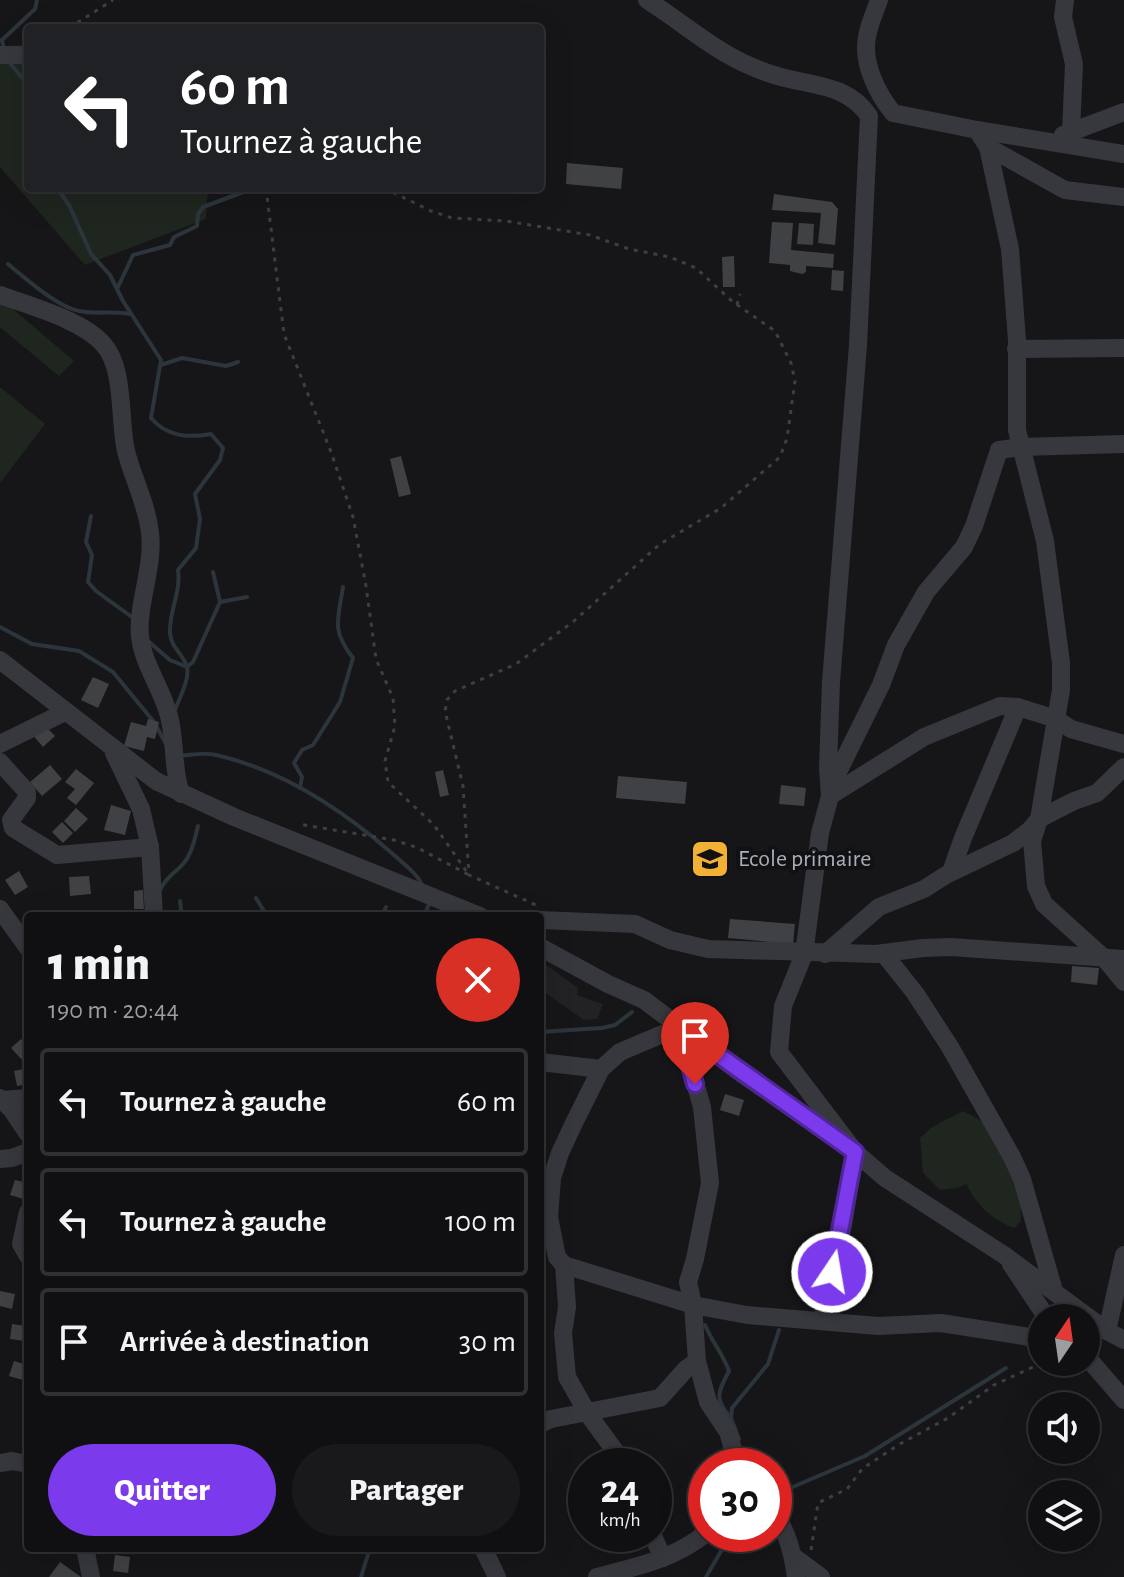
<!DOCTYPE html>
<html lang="fr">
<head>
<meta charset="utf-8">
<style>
	body { margin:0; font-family:"Alegreya Sans",sans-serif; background:#19191b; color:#f1f3f6; height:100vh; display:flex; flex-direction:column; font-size:30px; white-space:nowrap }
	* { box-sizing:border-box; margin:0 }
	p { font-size:26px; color:#9c9d9f }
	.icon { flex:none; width:44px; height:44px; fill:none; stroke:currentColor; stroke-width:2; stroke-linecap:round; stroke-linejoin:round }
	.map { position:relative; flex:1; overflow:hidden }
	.side { position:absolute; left:24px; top:912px; width:520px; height:640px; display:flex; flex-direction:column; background:#101012; border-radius:8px; box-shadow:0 8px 32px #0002,0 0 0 2px #303032 }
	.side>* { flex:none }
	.guide { position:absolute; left:24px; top:24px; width:520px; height:168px; border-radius:8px; box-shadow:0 8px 32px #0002,0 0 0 2px #303032; background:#202124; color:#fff; overflow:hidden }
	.needle { width:52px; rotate:13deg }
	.controls { position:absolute; left:1028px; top:1304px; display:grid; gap:16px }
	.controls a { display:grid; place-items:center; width:72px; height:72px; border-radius:50%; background:#101012; box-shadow:0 8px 32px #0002,0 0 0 2px #303032; font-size:40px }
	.speed { position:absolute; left:568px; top:1448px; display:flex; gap:16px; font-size:40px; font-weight:700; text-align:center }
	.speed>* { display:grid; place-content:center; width:104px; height:104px; border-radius:50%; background:#101012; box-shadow:0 8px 32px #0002,0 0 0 2px #303032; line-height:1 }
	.speed small { font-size:20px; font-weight:400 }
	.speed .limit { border:12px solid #d22; background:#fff; color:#111 }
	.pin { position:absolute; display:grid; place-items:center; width:68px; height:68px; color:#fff; margin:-82px -34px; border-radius:50% 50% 50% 0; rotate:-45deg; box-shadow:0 0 8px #0007 }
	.pin .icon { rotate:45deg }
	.me { position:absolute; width:88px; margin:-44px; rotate:12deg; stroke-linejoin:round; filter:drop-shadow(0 0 6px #0008) }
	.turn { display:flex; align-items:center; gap:28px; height:168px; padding:0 24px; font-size:36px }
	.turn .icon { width:104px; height:104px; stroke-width:2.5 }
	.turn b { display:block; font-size:56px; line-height:68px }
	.round { display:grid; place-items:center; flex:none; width:84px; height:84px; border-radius:42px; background:#19191b }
	.overview { display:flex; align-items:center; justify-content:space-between; height:136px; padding:0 24px }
	h1 { font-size:48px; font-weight:800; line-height:60px }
	.action { display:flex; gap:16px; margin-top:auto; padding:16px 24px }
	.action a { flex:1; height:92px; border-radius:48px; background:#7c3aed; color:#fff; font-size:32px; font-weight:800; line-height:92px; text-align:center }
	.action a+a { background:#19191b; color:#f1f3f6 }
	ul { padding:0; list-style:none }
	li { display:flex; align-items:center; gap:24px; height:108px; margin:0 16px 12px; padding:0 8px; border:4px solid #303032; border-radius:8px }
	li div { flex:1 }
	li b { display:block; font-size:30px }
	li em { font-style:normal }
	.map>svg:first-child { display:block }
	.built { fill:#222225 }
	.green { fill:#1e261f }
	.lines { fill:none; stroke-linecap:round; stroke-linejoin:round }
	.stream { stroke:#2c353c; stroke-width:4 }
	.building { fill:#404145 }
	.path { stroke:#3d3f44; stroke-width:3; stroke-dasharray:4 6; stroke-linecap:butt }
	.minor { stroke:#37383d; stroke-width:18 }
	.route-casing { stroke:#51269a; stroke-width:20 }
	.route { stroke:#7c3aed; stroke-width:14 }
	.labels { text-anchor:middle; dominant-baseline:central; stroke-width:8; stroke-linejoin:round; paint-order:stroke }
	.poi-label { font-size:24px; fill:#a8adb8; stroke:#111113; text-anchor:start }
</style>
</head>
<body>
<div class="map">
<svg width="1124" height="1577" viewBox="0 0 1124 1577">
	<rect width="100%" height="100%" fill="#161618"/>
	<polygon class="built" points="540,964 546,965 578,988 577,995 603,1004 597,1019 584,1020 540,989"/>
	<g class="green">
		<polygon points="14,45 28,46 28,188 208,188 206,219 85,265 0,167 0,56 15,56"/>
		<polygon points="0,298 74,361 59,376 0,327"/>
		<polygon points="0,387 45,424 0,483"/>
		<path d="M 963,1111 C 1009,1131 1021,1174 1021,1221 L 1014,1228 C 991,1219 978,1206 966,1184 L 957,1188 L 940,1190 L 923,1173 L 920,1138 L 932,1127 Z"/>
	</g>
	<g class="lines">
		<g class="stream">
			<polyline points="4,50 2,40 35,9 37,0"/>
			<polyline points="9,62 28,85"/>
			<path d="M 57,188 L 69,205 L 91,254 L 110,275 L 123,301 L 161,360 L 151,418 C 167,437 188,438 211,434 L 223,448 L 220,460 L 195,494 L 200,519 L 196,548 L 178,570 C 181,594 169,610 170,633 C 171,648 184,655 187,667 C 190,679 179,699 175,710"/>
			<path d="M 8,264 C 25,278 51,301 72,309 C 90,316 111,310 130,314"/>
			<polyline points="117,289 133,255 170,245 174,237 197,226 198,214 203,207 249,190"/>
			<polyline points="161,365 182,358 226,366 238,362"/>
			<polyline points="91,516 86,542 92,555 88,582 96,591 136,620"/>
			<polyline points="213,572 220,602"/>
			<polyline points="0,627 32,644 79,651 113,672 154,722 166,744"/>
			<polyline points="148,641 170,660 187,667 193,662 220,602 247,597"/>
			<path d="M 179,756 C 191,755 205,752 216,755 C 282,770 344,811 394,855 C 405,865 418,874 423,887"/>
			<path d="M 300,788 L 302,777 L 294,763 L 302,750 L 313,745 L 340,702 L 353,658 C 331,630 338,620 343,587"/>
			<path d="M 160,890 C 167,876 173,875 183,864 C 192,854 195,838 198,826"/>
			<polyline points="256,898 267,916"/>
			<polyline points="180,901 182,916"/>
			<polyline points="382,916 386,907"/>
			<polyline points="424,916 430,902"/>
			<polyline points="540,1032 602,1028 615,1025 632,1012"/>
			<path d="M 705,1325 C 712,1342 723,1354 729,1371 C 718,1392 714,1398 730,1417"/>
			<polyline points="739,1439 731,1418 732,1408 768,1364 779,1330"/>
			<polyline points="774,1495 865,1456 1006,1368"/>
			<polyline points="361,1577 370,1548"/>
			<polyline points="706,1577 731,1534"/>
		</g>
	</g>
	<g class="building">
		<polygon points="567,163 623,168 621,189 566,184"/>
		<polygon points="774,194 832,202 838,209 835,245 818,243 821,213 772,210"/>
		<polygon points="772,222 793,223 791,250 834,254 833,268 806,266 806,272 802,274 790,271 790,265 769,263"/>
		<polygon points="799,223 814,224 813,245 797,244"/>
		<polygon points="734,256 735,287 723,287 722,257"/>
		<polygon points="832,270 844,271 843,291 831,290"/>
		<polygon points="401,456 411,494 399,497 390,459"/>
		<polygon points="93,677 109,684 98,708 81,700"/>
		<polygon points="148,719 159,722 155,739 147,737 144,751 124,746 131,722 146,726"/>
		<polygon points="42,723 55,736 43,747 31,733"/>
		<polygon points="50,765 62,779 42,796 30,782"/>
		<polygon points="76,769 94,783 76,805 67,798 75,789 65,782"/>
		<polygon points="443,770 449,795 440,797 435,772"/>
		<polygon points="618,776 687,782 685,804 616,798"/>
		<polygon points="781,785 806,788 804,806 779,804"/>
		<polygon points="111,805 131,811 125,835 104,830"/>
		<polygon points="76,808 88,819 75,832 64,821"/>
		<polygon points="62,822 73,833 63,843 52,832"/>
		<polygon points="19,871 28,887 15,895 5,880"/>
		<polygon points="89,876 91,894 70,896 69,877"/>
		<polygon points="143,890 144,909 134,909 134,891"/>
		<polygon points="730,919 795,924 793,944 728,938"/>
		<polygon points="1072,966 1099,968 1097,985 1071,982"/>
		<polygon points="21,1039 28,1047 28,1059 24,1062 11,1048"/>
		<polygon points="28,1068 28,1084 17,1086 14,1071"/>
		<polygon points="725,1094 744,1100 739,1116 720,1110"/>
		<polygon points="15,1180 28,1183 27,1200 10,1195"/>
		<polygon points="0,1291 15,1294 12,1309 0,1306"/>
		<polygon points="12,1324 26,1326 24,1341 10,1339"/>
		<polygon points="14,1361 27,1365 23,1380 9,1376"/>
		<polygon points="115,1555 130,1557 128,1573 113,1571"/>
		<polygon points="60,1562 81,1577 49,1577"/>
	</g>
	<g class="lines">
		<g class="path">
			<polyline points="69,28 113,0"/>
			<polyline points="266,188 284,334 331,452 353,517 366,586 376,659 393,698 395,726 385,761 388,782 434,825 469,875 418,848 394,840 298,824"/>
			<polyline points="384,188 431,211 452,218 506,221 590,235 629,249 670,257 696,268 733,302 775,331 791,363 795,381 787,438 780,457 721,508 660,544 574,621 516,664 455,691 447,700 445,711 463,786 469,875 536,905"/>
			<polyline points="737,305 740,294"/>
			<polyline points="811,1550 818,1503 847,1489 862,1469 898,1445 948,1418 994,1385 1044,1362"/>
		</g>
		<g class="minor">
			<path d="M 647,0 C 694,30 725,62 781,77 C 815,86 848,85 869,116 L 858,345 L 831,682 L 828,768 L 830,796 L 924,737 L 1000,706 L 1018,707 L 1056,719 L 1071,729 L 1124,744"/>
			<path d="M 879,0 C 875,12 869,24 867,37 C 862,63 877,93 893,113 L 977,130 L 988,147 L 1010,249 L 1017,340 L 1017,430 L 1045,541 L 1061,663 L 1061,690 L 1039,819 L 1032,841 L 1036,886 L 1044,904 L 1105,959 L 1124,982"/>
			<polyline points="1065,0 1063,17 1074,64 1071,132"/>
			<polyline points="0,55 22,55"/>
			<polyline points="977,130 1124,154"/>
			<polyline points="1063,135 1124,112"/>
			<polyline points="988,147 1065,190 1124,197"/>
			<path d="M 0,295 C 30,306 83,320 104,345 C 125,369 119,421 126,451 C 133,479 147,504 150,533 C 154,568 137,604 140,636 C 143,665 162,688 169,716 C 176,742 172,768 181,794"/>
			<polyline points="1016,349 1124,348"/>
			<polyline points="0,660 156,781 234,817 480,916"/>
			<polyline points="0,744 65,712"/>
			<polyline points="114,753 141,809 150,847 154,916"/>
			<polyline points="0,762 27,792 27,798 11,820 13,828 57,855 150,847"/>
			<polyline points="951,872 963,838 1018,707"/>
			<polyline points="0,909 28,948"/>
			<polyline points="540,920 635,924 670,940 708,949 876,954 923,948 951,947 1124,959"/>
			<polyline points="540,947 608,984 644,1000 742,1074 855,1152 885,1178 1004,1255 1107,1331 1124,1340"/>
			<polyline points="825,954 879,907 924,889 946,875 1013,843 1030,830 1039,819 1074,801 1097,793 1124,767"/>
			<polyline points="884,954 915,993 950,1047 1012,1157 1022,1179 1054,1291"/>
			<polyline points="540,1062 601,1069"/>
			<polyline points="0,1098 12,1110 28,1134"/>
			<polyline points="2,1100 28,1098"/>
			<polyline points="0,1159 12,1158 28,1152"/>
			<polyline points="28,1212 21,1244 28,1256"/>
			<polyline points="1011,1264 1047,1318"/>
			<polyline points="564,1265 567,1307 563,1333 567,1377 588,1414 626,1466"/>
			<polyline points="822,1320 843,1225 855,1152 779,1052 783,1006 804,954 820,833 835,778 881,685 896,645 926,592 964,547 974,526 999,450 1021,447 1124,444"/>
			<polyline points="1107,1331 1124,1255"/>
			<polyline points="1086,1356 1124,1400"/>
			<polyline points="540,1424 551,1419 660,1398 686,1369 697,1361"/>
			<polyline points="0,1463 12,1461 28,1464"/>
			<polyline points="738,1466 728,1432 708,1402 697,1361 693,1305 688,1282 695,1259 710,1183 702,1107 679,1027 620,1052 601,1069 574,1123 560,1153 552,1178 549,1217 557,1257 564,1265 693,1305 747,1315 878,1326 941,1323 1042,1339"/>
			<path d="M 774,1514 C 788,1531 793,1555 796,1577"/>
			<polyline points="652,1534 663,1558"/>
			<polyline points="85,1548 91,1577"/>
			<polyline points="483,1548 497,1577"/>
			<polyline points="794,1557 821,1577"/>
			<path d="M 597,1577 C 635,1567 675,1559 706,1533"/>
		</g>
	</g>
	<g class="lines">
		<g class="route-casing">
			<polyline id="route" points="695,1084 679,1027 855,1152 832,1272"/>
		</g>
		<use href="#route" class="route"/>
	</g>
	<defs>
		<g id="school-square" transform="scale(2)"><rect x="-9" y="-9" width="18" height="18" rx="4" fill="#f2b134" stroke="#111113"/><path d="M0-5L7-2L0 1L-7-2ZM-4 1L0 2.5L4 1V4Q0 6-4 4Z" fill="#111"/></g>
	</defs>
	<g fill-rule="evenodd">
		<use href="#school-square" x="710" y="859"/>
	</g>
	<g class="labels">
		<g class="poi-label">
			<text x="738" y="859">Ecole primaire</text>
		</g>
	</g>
</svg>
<div class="controls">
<a><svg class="needle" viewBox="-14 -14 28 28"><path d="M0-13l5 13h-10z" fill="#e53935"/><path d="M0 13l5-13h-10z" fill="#9c9d9f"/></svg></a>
<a><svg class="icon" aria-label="sound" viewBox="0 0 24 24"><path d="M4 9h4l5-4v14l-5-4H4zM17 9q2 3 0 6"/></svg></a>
<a><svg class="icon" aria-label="layers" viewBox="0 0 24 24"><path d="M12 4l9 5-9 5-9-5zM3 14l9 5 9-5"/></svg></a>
</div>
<div class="speed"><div>24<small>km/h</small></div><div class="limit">30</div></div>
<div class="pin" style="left:695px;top:1084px;background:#d93025"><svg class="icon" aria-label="arrive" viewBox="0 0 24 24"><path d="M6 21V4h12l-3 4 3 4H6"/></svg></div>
<svg class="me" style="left:832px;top:1272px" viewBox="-20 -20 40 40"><circle r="17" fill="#7c3aed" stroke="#fff" stroke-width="3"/><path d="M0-11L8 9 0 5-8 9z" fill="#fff"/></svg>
<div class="guide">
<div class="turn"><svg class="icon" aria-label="left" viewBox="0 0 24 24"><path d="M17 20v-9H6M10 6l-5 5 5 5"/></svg><div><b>60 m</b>Tournez à gauche</div></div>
</div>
<section class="side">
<div class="overview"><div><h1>1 min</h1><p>190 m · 20:44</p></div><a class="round" style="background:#d93025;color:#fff"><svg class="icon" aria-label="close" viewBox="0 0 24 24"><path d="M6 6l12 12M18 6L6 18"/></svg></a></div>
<ul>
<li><svg class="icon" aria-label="left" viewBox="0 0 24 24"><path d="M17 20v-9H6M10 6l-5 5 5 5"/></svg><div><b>Tournez à gauche</b></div><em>60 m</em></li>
<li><svg class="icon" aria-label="left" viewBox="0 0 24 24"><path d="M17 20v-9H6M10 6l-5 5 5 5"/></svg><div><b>Tournez à gauche</b></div><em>100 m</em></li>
<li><svg class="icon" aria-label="arrive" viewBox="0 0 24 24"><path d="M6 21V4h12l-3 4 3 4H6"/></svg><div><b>Arrivée à destination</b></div><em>30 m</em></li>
</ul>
<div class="action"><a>Quitter</a><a>Partager</a></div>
</section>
</div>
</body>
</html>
